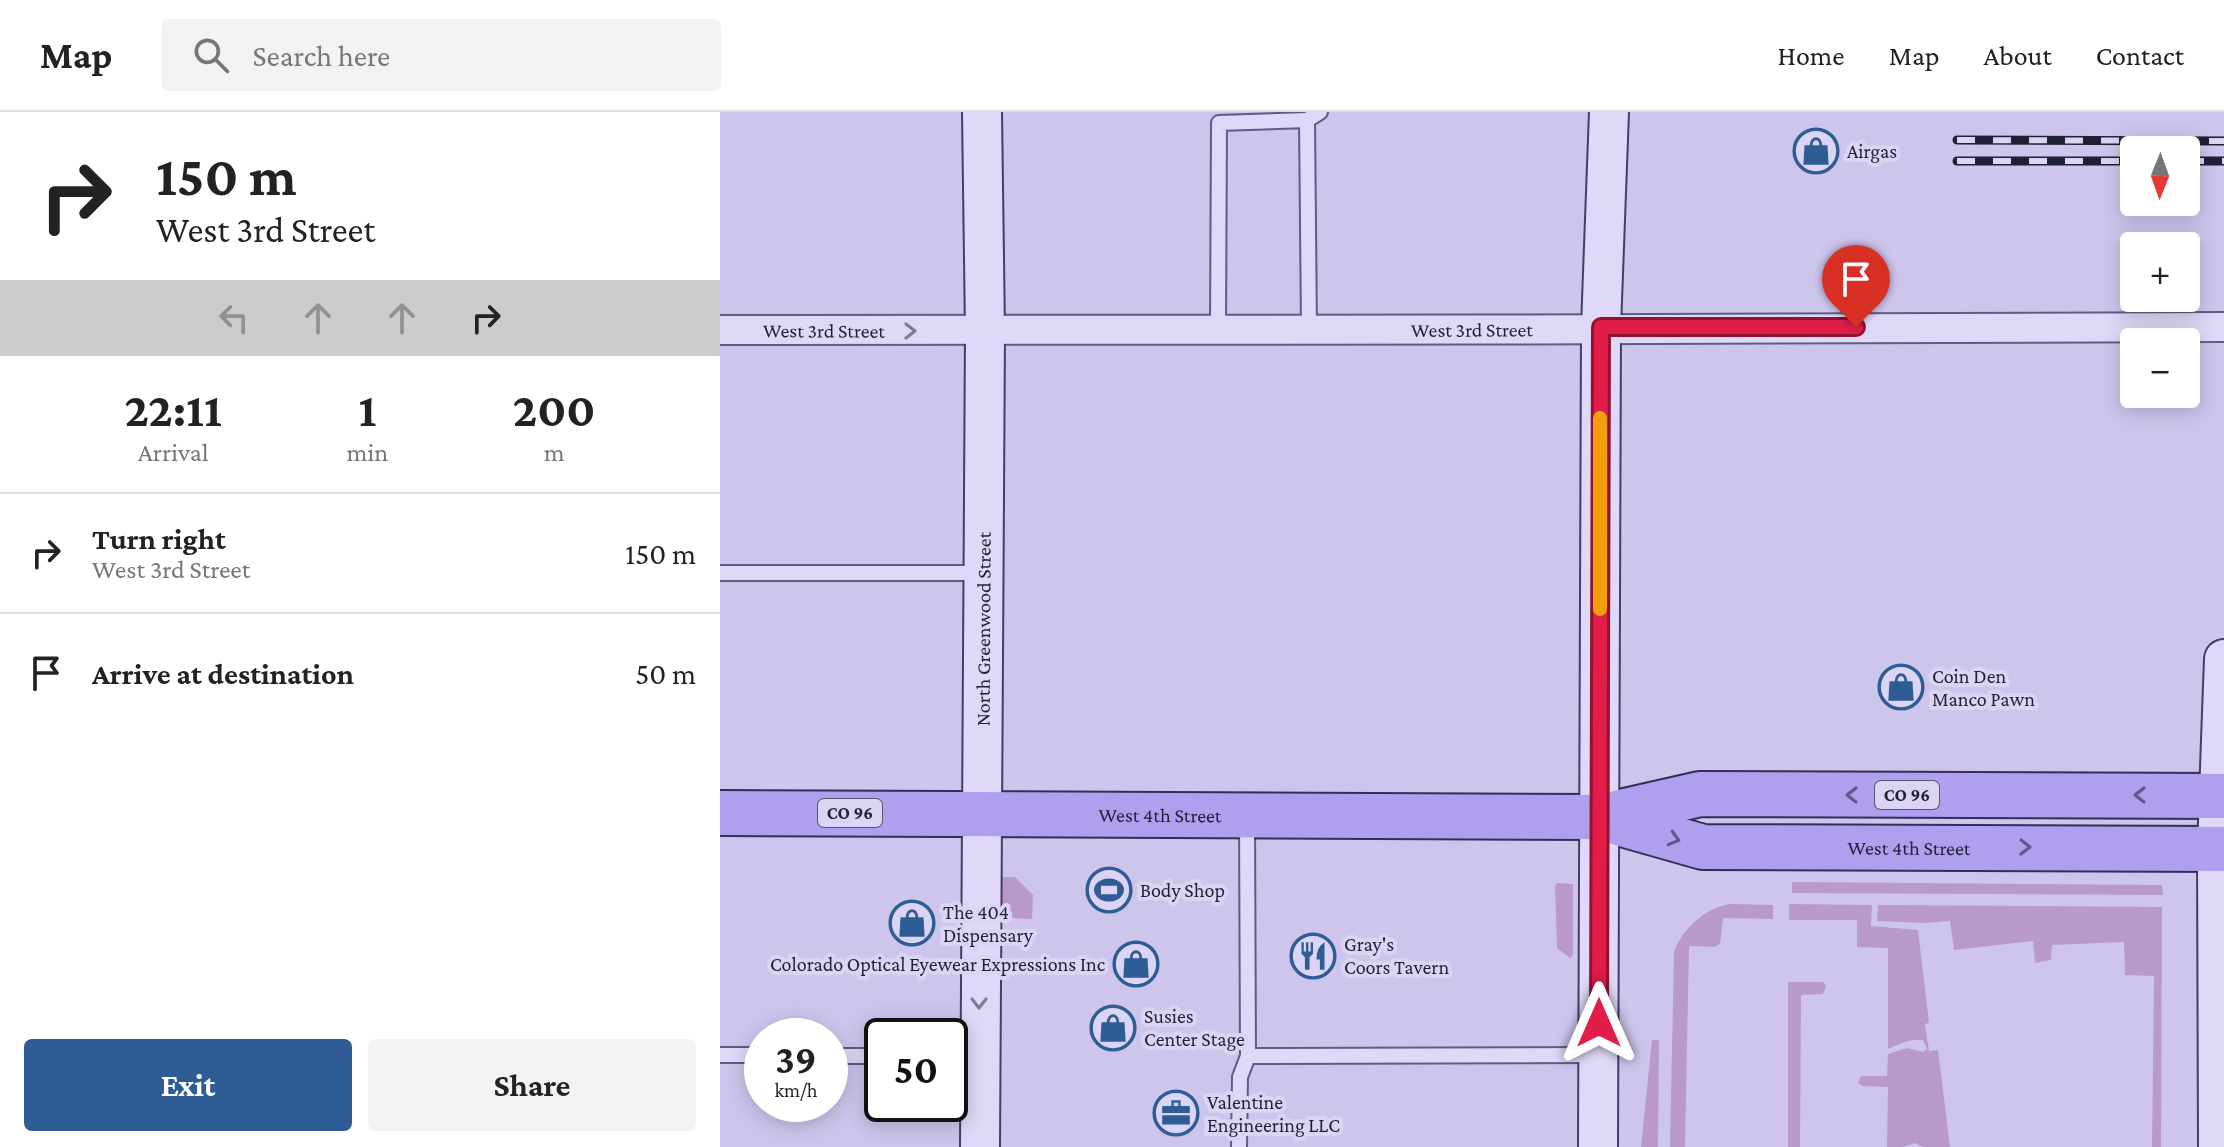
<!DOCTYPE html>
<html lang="en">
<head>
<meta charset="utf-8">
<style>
	body { margin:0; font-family:"Crimson Pro",serif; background:#f2f2f2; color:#222; height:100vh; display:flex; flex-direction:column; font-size:30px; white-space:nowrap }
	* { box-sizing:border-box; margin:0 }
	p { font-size:26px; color:#767676 }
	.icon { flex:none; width:44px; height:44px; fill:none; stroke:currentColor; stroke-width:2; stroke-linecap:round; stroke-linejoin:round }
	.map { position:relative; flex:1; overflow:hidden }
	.sheet { display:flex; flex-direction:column; background:#fff; width:720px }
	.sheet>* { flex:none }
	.top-card { background:#fff; color:#222; overflow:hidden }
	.needle { width:52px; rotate:181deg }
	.tools { position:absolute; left:1400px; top:24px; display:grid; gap:16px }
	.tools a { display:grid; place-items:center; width:80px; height:80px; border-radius:8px; background:#fff; box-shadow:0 4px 20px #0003; font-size:40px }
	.speed { position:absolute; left:24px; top:906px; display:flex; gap:16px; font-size:40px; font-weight:700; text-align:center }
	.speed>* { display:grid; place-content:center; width:104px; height:104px; border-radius:50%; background:#fff; box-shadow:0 4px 20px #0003; line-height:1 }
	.speed small { font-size:20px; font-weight:400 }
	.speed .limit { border:4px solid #111; border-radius:12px; background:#fff; color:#111 }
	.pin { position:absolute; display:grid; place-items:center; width:68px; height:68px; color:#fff; margin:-82px -34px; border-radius:50% 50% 50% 0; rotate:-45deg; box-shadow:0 0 8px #0007 }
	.pin .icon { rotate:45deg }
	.me { position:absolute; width:88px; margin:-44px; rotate:0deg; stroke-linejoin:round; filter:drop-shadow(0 0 6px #0008) }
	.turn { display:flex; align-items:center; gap:28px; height:168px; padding:0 24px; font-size:36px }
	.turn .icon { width:104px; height:104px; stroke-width:2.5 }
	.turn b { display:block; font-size:56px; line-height:68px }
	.lanes { display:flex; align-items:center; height:76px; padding:0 24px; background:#0003; justify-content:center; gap:40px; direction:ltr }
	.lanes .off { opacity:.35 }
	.eta { display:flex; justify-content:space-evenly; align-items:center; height:136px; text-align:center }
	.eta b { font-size:48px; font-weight:700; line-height:56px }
	.cta { display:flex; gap:16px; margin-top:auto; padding:16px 24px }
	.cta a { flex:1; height:92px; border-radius:8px; background:#2d5d94; color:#fff; font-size:32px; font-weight:700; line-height:92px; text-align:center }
	.cta a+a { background:#f2f2f2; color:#222 }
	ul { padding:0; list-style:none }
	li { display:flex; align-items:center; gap:24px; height:120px; padding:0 24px; border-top:2px solid #e0e0e0 }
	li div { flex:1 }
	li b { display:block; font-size:30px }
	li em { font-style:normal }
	header { display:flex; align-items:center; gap:48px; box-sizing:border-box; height:112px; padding:0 40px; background:#fff; border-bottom:2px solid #e0e0e0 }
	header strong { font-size:38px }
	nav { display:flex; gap:44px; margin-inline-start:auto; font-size:28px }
	.search { width:560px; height:72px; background:#f2f2f2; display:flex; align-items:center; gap:20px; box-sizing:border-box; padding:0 28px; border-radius:8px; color:#767676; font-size:30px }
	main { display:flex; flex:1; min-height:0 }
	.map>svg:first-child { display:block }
	.green { fill:#b999cb }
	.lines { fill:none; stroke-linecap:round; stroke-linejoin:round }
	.lane-casing { stroke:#5f5b87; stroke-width:18 }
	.street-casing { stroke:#5f5b87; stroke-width:32 }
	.secondary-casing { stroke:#403f69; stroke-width:42 }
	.primary-casing { stroke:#302f55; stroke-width:48 }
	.lane { stroke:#dfd8f8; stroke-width:14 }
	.street { stroke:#dfd8f8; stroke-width:28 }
	.secondary { stroke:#dfd8f8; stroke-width:38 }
	.primary { stroke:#b09eef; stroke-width:44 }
	.rail-casing { stroke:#1f1f38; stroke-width:9 }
	.rail { stroke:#dcd4f4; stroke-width:6; stroke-dasharray:18; stroke-linecap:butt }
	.oneway { stroke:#7f7c98 }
	.oneway2 { stroke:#60588a }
	.route-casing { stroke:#92132f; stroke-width:20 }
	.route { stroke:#e11d48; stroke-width:14 }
	.slow { stroke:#f59e0b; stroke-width:14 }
	.labels { text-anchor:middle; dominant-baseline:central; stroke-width:8; stroke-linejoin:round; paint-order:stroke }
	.shield { fill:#dcd4f4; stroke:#585570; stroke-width:2 }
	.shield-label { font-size:18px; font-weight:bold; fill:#1f1f38 }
	.poi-label { font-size:20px; fill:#1f1f38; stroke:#dcd4f4; text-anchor:start }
	.street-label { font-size:20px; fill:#1f1f38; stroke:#dcd4f4 }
</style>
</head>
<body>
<header>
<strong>Map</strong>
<div class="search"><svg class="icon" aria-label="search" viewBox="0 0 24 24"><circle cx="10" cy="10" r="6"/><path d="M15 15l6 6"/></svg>Search here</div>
<nav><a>Home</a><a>Map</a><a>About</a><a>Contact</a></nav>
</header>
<main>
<section class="sheet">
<div class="top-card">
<div class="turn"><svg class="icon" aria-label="right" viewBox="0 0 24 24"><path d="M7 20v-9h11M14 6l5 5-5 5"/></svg><div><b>150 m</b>West 3rd Street</div></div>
<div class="lanes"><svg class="icon off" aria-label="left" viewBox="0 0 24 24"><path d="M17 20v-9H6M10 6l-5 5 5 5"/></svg><svg class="icon off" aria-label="ahead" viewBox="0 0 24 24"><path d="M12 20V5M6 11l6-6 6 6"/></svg><svg class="icon off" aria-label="ahead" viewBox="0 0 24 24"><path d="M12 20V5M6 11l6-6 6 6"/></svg><svg class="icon" aria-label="right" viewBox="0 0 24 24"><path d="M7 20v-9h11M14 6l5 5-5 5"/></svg></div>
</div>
<div class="eta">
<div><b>22:11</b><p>Arrival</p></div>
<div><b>1</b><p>min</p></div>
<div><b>200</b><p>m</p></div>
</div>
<ul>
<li><svg class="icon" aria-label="right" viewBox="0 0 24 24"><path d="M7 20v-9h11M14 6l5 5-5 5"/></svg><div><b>Turn right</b><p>West 3rd Street</p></div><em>150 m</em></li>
<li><svg class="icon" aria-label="arrive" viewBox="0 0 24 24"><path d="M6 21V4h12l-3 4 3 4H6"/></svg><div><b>Arrive at destination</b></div><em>50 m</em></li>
</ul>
<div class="cta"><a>Exit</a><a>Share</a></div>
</section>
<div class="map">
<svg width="1504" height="1035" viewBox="0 0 1504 1035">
	<rect width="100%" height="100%" fill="#cec5ed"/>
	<g class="green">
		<path d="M 276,765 L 295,765 L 313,783 L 312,807 C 275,807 279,798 276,765 Z"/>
		<polygon points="1072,770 1442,773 1443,783 1072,781"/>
		<polygon points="837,771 853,772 853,843 850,846 837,836 835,774"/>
		<path d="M 1011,792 L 1053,793 L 1053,807 L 1003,806 L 1000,832 L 994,835 L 969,834 L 965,1035 L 950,1035 L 954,840 C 962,817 986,795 1011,792 Z"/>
		<path d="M 1069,792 L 1152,793 L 1151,814 L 1198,818 L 1209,911 L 1205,912 L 1209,939 L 1218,938 L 1230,1035 L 1203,1035 L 1195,1031 L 1183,1035 L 1167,1035 L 1168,975 L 1143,974 L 1138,971 L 1141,964 L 1167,964 L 1168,942 L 1187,936 L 1203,940 L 1207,937 L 1203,928 C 1189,927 1180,932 1168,937 L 1168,836 L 1137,835 L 1137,808 L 1069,808 Z"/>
		<polygon points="1158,793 1442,795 1441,1035 1432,1035 1434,864 1405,863 1404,830 1332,833 1331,848 1315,851 1313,829 1234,838 1230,809 1205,811 1157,809"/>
		<polygon points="1068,870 1103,870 1106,874 1103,882 1081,883 1080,1035 1068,1035"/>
		<polygon points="932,928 939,928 938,1035 921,1035"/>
	</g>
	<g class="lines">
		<g class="lane-casing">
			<g id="lane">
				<polyline points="587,8 600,0"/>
				<polyline points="498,217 499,11 587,8 589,217"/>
				<polyline points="0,461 262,461"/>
				<polyline points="527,706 528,944 878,943"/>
				<polyline points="0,943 42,943"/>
				<polyline points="110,944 162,944"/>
				<polyline points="230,944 259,945"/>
				<polyline points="519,1035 520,965 528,944"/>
			</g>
		</g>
		<g class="street-casing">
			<g id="street">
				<path id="s1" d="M 0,218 C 501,221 1003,215 1504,215"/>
			</g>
		</g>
		<g class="secondary-casing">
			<g id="secondary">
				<path id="s2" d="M 260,1035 L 265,220 L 262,0"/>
				<polyline points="878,1035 881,215 889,0"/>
				<polyline points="1498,1035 1497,737 1504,547"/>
			</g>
		</g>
		<g class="primary-casing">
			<g id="primary">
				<path id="s3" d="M 0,701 L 879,705 L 980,682 L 1504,684"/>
				<path id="s4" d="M 881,706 L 983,735 L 1504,737"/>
			</g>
		</g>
		<use href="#lane" class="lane"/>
		<use href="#street" class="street"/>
		<use href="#secondary" class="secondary"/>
		<use href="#primary" class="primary"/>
		<g class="rail-casing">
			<g id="rail">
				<polyline points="1237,28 1504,29"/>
				<polyline points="1237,49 1414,49"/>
				<polyline points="1466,49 1504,49"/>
			</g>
		</g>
		<use href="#rail" class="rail"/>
	</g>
	<defs><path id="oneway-chevron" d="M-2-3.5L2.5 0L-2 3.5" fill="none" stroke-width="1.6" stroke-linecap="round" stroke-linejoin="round" transform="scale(2)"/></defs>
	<g class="oneway">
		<use href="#oneway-chevron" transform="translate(190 219)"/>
		<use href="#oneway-chevron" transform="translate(259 891) rotate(90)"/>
	</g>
	<g class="oneway2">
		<use href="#oneway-chevron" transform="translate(1132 683) rotate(-180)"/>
		<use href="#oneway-chevron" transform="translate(1420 683) rotate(-180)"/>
		<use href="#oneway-chevron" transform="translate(954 727) rotate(16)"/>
		<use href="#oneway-chevron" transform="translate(1305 735) rotate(1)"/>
	</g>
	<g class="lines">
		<g class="route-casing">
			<polyline id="route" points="879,911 881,215 1136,215"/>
		</g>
		<use href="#route" class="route"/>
		<polyline class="slow" points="880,497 880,306"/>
	</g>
	<defs>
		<g id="shop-ring" transform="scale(2.3)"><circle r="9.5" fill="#dcd4f4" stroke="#2d5d94" stroke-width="1.5"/><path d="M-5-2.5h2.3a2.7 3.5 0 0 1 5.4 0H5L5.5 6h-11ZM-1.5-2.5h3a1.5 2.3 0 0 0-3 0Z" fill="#2d5d94"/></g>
		<g id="stadium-ring" transform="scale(2.3)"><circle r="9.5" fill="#dcd4f4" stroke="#2d5d94" stroke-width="1.5"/><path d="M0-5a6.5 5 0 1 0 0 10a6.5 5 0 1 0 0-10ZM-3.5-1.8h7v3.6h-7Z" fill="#2d5d94"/></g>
		<g id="restaurant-ring" transform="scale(2.3)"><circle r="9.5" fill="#dcd4f4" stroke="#2d5d94" stroke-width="1.5"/><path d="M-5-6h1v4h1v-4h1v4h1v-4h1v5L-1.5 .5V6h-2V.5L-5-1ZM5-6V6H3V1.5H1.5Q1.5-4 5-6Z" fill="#2d5d94"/></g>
		<g id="office-ring" transform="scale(2.3)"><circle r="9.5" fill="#dcd4f4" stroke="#2d5d94" stroke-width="1.5"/><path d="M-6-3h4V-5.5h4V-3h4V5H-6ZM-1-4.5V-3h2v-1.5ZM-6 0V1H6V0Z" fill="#2d5d94"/></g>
	</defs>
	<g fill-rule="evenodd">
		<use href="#shop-ring" x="1096" y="39"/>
		<use href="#shop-ring" x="1181" y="575"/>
		<use href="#stadium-ring" x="389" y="778"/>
		<use href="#shop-ring" x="192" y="811"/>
		<use href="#restaurant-ring" x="593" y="844"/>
		<use href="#shop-ring" x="416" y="852"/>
		<use href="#shop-ring" x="393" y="916"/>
		<use href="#office-ring" x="456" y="1001"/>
	</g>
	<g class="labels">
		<g class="shield">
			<rect x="1155" y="669" width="64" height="28" rx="6"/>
			<rect x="98" y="687" width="64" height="28" rx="6"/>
		</g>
		<g class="shield-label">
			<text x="1187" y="683">CO 96</text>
			<text x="130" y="701">CO 96</text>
		</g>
		<g class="poi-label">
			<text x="1127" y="39">Airgas</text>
			<text x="1212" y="564">Coin Den<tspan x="1212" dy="23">Manco Pawn</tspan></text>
			<text x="420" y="778">Body Shop</text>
			<text x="223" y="800">The 404<tspan x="223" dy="23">Dispensary</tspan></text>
			<text x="624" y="832">Gray's<tspan x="624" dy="23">Coors Tavern</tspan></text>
			<text x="385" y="852" text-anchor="end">Colorado Optical Eyewear Expressions Inc</text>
			<text x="424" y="904">Susies<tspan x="424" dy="23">Center Stage</tspan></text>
			<text x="487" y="990">Valentine<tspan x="487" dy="23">Engineering LLC</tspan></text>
		</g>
		<g class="street-label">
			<text stroke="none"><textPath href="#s1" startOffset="752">West 3rd Street</textPath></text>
			<text stroke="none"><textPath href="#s1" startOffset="104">West 3rd Street</textPath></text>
			<text stroke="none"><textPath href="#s2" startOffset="518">North Greenwood Street</textPath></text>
			<text stroke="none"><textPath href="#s3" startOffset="440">West 4th Street</textPath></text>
			<text stroke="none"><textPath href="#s4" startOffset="312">West 4th Street</textPath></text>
		</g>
	</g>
</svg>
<div class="tools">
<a><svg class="needle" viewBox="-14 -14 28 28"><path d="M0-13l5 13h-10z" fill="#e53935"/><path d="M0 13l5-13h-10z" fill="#767676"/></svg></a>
<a>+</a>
<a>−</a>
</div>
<div class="speed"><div>39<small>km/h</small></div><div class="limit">50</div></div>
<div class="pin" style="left:1136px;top:215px;background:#d93025"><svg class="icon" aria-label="arrive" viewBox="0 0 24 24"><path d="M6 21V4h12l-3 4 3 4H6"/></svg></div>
<svg class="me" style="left:879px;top:911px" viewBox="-20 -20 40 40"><path d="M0-17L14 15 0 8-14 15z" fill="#e11d48" stroke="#fff" stroke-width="4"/></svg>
</div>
</main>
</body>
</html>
